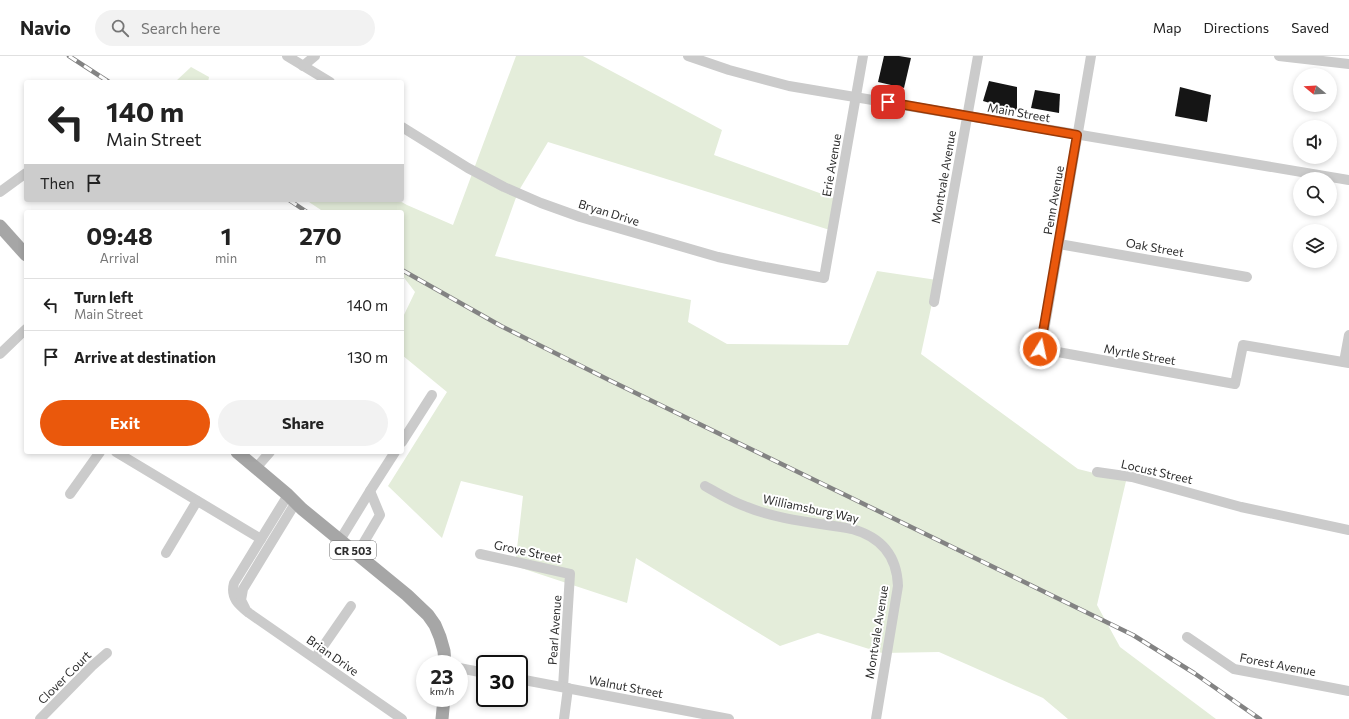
<!DOCTYPE html>
<html lang="en">
<head>
<meta charset="utf-8">
<style>
	body { margin:0; font-family:Commissioner,sans-serif; background:#f2f2f2; color:#222; height:100vh; display:flex; flex-direction:column; font-size:15px; white-space:nowrap }
	* { box-sizing:border-box; margin:0 }
	p { font-size:13px; color:#767676 }
	.icon { flex:none; width:22px; height:22px; fill:none; stroke:currentColor; stroke-width:2; stroke-linecap:round; stroke-linejoin:round }
	.map { position:relative; flex:1; overflow:hidden }
	.side { position:absolute; left:24px; top:154px; width:380px; height:244px; display:flex; flex-direction:column; background:#fff; border-radius:4px; box-shadow:0 2px 6px #0003 }
	.side>* { flex:none }
	.top-card { position:absolute; left:24px; top:24px; width:380px; height:122px; border-radius:4px; box-shadow:0 2px 6px #0003; background:#fff; color:#222; overflow:hidden }
	.needle { width:26px; rotate:288deg }
	.buttons { position:absolute; left:1293px; top:12px; display:grid; gap:8px }
	.buttons a { display:grid; place-items:center; width:44px; height:44px; border-radius:50%; background:#fff; box-shadow:0 2px 6px #0003; font-size:20px }
	.speed { position:absolute; left:416px; top:599px; display:flex; gap:8px; font-size:20px; font-weight:700; text-align:center }
	.speed>* { display:grid; place-content:center; width:52px; height:52px; border-radius:50%; background:#fff; box-shadow:0 2px 6px #0003; line-height:1 }
	.speed small { font-size:10px; font-weight:400 }
	.speed .limit { border:2px solid #111; border-radius:6px; background:#fff; color:#111 }
	.pin { position:absolute; display:grid; place-items:center; width:34px; height:34px; color:#fff; margin:-17px; border-radius:8px; box-shadow:0 2px 6px #0006 }
	.me { position:absolute; width:44px; margin:-22px; rotate:10deg; stroke-linejoin:round; filter:drop-shadow(0 0 3px #0008) }
	.turn { display:flex; align-items:center; gap:14px; height:84px; padding:0 16px; font-size:18px }
	.turn .icon { width:52px; height:52px; stroke-width:2.5 }
	.turn b { display:block; font-size:28px; line-height:34px }
	.then { display:flex; align-items:center; height:38px; padding:0 16px; background:#0003; gap:8px; font-size:15px }
	.eta { display:flex; justify-content:space-evenly; align-items:center; height:68px; text-align:center }
	.eta b { font-size:24px; font-weight:700; line-height:28px }
	.action { display:flex; gap:8px; margin-top:auto; padding:8px 16px }
	.action a { flex:1; height:46px; border-radius:24px; background:#ea580c; color:#fff; font-size:16px; font-weight:700; line-height:46px; text-align:center }
	.action a+a { background:#f2f2f2; color:#222 }
	ul { padding:0; list-style:none }
	li { display:flex; align-items:center; gap:12px; height:52px; padding:0 16px; border-top:1px solid #e0e0e0 }
	li div { flex:1 }
	li b { display:block; font-size:15px }
	li em { font-style:normal }
	header { display:flex; align-items:center; gap:24px; box-sizing:border-box; height:56px; padding:0 20px; background:#fff; border-bottom:1px solid #e0e0e0 }
	header strong { font-size:19px }
	nav { display:flex; gap:22px; margin-inline-start:auto; font-size:14px }
	.search { width:280px; height:36px; background:#f2f2f2; display:flex; align-items:center; gap:10px; box-sizing:border-box; padding:0 14px; border-radius:22px; color:#767676; font-size:15px }
	.map>svg:first-child { display:block }
	.green { fill:#e4edda }
	.building { fill:#151515 }
	.lines { fill:none; stroke-linecap:round; stroke-linejoin:round }
	.minor { stroke:#cbcbcb; stroke-width:10 }
	.major { stroke:#a6a6a6; stroke-width:13 }
	.rail-casing { stroke:#838383; stroke-width:4.5 }
	.rail { stroke:#fff; stroke-width:3; stroke-dasharray:9; stroke-linecap:butt }
	.route-casing { stroke:#983908; stroke-width:10 }
	.route { stroke:#ea580c; stroke-width:7 }
	.labels { text-anchor:middle; dominant-baseline:central; stroke-width:4; stroke-linejoin:round; paint-order:stroke }
	.shield { fill:#fff; stroke:#6d6d6d; stroke-width:1 }
	.shield-label { font-size:11px; font-weight:bold; fill:#2e2e2e }
	.street-label { font-size:12px; fill:#2e2e2e; stroke:#fff }
</style>
</head>
<body>
<header>
<strong>Navio</strong>
<div class="search"><svg class="icon" aria-label="search" viewBox="0 0 24 24"><circle cx="10" cy="10" r="6"/><path d="M15 15l6 6"/></svg>Search here</div>
<nav><a>Map</a><a>Directions</a><a>Saved</a></nav>
</header>
<div class="map">
<svg width="1349" height="663" viewBox="0 0 1349 663">
	<rect width="100%" height="100%" fill="#fff"/>
	<g class="green">
		<polygon points="516,0 583,0 722,74 714,99 836,143 833,175 548,86 518,136 495,200 691,244 688,266 727,288 848,289 877,215 937,224 921,298 1078,413 1126,425 1097,549 1120,591 1216,663 1068,663 1043,642 939,596 882,597 818,577 780,590 636,502 627,547 515,510 523,440 461,425 442,482 388,430 447,336 402,299 402,263 415,236 402,219 402,156 324,156 306,144 398,144 407,149 453,169"/>
		<polygon points="191,11 209,21 208,26 175,26"/>
	</g>
	<g class="building">
		<polygon points="884,0 899,0 911,2 904,32 878,26"/>
		<polygon points="989,25 1017,31 1017,55 983,45"/>
		<polygon points="1180,31 1211,39 1207,66 1175,60"/>
		<polygon points="1035,34 1060,38 1059,57 1031,52"/>
	</g>
	<g class="lines">
		<g class="minor">
			<polyline points="287,0 330,26"/>
			<polyline points="688,0 729,14 789,30 1349,124"/>
			<polyline points="1091,0 1041,293 1235,328 1243,289 1349,307"/>
			<polyline points="1279,0 1349,8"/>
			<polyline points="303,10 315,0"/>
			<polyline points="402,71 468,112 504,131 541,147 580,161 718,201 765,211 824,222 863,0"/>
			<polyline points="0,136 26,117"/>
			<polyline points="1059,188 1247,221"/>
			<polyline points="934,246 978,0"/>
			<polyline points="0,298 26,273"/>
			<polyline points="1344,306 1349,279"/>
			<polyline points="402,386 432,339"/>
			<polyline points="116,396 261,483"/>
			<polyline points="256,412 270,396"/>
			<polyline points="1097,416 1132,421 1241,451 1349,474"/>
			<path d="M 705,430 C 719,438 732,446 747,451 C 779,464 818,467 852,473 C 881,481 897,499 898,530 L 876,663"/>
			<polyline points="370,435 395,396"/>
			<polyline points="70,438 100,396"/>
			<path d="M 288,439 L 234,527 C 230,542 239,549 249,557 L 402,663"/>
			<polyline points="340,484 370,435 380,459 357,498"/>
			<polyline points="166,497 197,445"/>
			<polyline points="480,498 570,518 563,631"/>
			<polyline points="245,552 241,544 243,533 296,446"/>
			<polyline points="1187,581 1234,613 1349,635"/>
			<polyline points="315,602 351,550"/>
			<polyline points="459,612 485,617"/>
			<polyline points="519,623 729,663"/>
			<polyline points="40,663 92,610 107,597"/>
			<polyline points="564,663 568,632"/>
		</g>
		<g class="major">
			<polyline points="0,170 26,199"/>
			<polyline points="237,396 288,439 302,453 407,539 428,559 435,569 440,581 444,595 445,608"/>
			<polyline points="442,663 444,642"/>
		</g>
		<g class="rail-casing">
			<g id="rail">
				<polyline points="69,0 109,26"/>
				<polyline points="289,144 307,156"/>
				<polyline points="402,214 501,270 609,324 1133,579 1194,617 1260,663"/>
			</g>
		</g>
		<use href="#rail" class="rail"/>
	</g>
	<g class="lines">
		<g class="route-casing">
			<polyline id="route" points="888,46 1077,79 1040,293"/>
		</g>
		<use href="#route" class="route"/>
	</g>
	<g class="labels">
		<rect class="shield" x="330" y="485" width="46" height="18" rx="3"/>
		<g class="shield-label">
			<text x="353" y="494">CR 503</text>
		</g>
		<g class="street-label">
			<text transform="translate(1019 56) rotate(10)">Main Street</text>
			<text transform="translate(831 109) rotate(-80)">Erie Avenue</text>
			<text transform="translate(943 121) rotate(-80)">Montvale Avenue</text>
			<text transform="translate(1053 144) rotate(-80)">Penn Avenue</text>
			<text transform="translate(609 156) rotate(17)">Bryan Drive</text>
			<text transform="translate(1155 191) rotate(10)">Oak Street</text>
			<text transform="translate(1140 298) rotate(10)">Myrtle Street</text>
			<text transform="translate(1157 415) rotate(13)">Locust Street</text>
			<text transform="translate(811 452) rotate(12)">Williamsburg Way</text>
			<text transform="translate(528 495) rotate(12)">Grove Street</text>
			<text transform="translate(554 574) rotate(-86)">Pearl Avenue</text>
			<text transform="translate(876 576) rotate(-81)">Montvale Avenue</text>
			<text transform="translate(333 599) rotate(35)">Brian Drive</text>
			<text transform="translate(1278 608) rotate(11)">Forest Avenue</text>
			<text transform="translate(64 621) rotate(-45)">Clover Court</text>
			<text transform="translate(626 630) rotate(11)">Walnut Street</text>
		</g>
	</g>
</svg>
<div class="buttons">
<a><svg class="needle" viewBox="-14 -14 28 28"><path d="M0-13l5 13h-10z" fill="#e53935"/><path d="M0 13l5-13h-10z" fill="#767676"/></svg></a>
<a><svg class="icon" aria-label="sound" viewBox="0 0 24 24"><path d="M4 9h4l5-4v14l-5-4H4zM17 9q2 3 0 6"/></svg></a>
<a><svg class="icon" aria-label="search" viewBox="0 0 24 24"><circle cx="10" cy="10" r="6"/><path d="M15 15l6 6"/></svg></a>
<a><svg class="icon" aria-label="layers" viewBox="0 0 24 24"><path d="M12 4l9 5-9 5-9-5zM3 14l9 5 9-5"/></svg></a>
</div>
<div class="speed"><div>23<small>km/h</small></div><div class="limit">30</div></div>
<div class="pin" style="left:888px;top:46px;background:#d93025"><svg class="icon" aria-label="arrive" viewBox="0 0 24 24"><path d="M6 21V4h12l-3 4 3 4H6"/></svg></div>
<svg class="me" style="left:1040px;top:293px" viewBox="-20 -20 40 40"><circle r="17" fill="#ea580c" stroke="#fff" stroke-width="3"/><path d="M0-11L8 9 0 5-8 9z" fill="#fff"/></svg>
<div class="top-card">
<div class="turn"><svg class="icon" aria-label="left" viewBox="0 0 24 24"><path d="M17 20v-9H6M10 6l-5 5 5 5"/></svg><div><b>140 m</b>Main Street</div></div>
<div class="then">Then<svg class="icon" aria-label="arrive" viewBox="0 0 24 24"><path d="M6 21V4h12l-3 4 3 4H6"/></svg></div>
</div>
<section class="side">
<div class="eta">
<div><b>09:48</b><p>Arrival</p></div>
<div><b>1</b><p>min</p></div>
<div><b>270</b><p>m</p></div>
</div>
<ul>
<li><svg class="icon" aria-label="left" viewBox="0 0 24 24"><path d="M17 20v-9H6M10 6l-5 5 5 5"/></svg><div><b>Turn left</b><p>Main Street</p></div><em>140 m</em></li>
<li><svg class="icon" aria-label="arrive" viewBox="0 0 24 24"><path d="M6 21V4h12l-3 4 3 4H6"/></svg><div><b>Arrive at destination</b></div><em>130 m</em></li>
</ul>
<div class="action"><a>Exit</a><a>Share</a></div>
</section>
</div>
</body>
</html>
